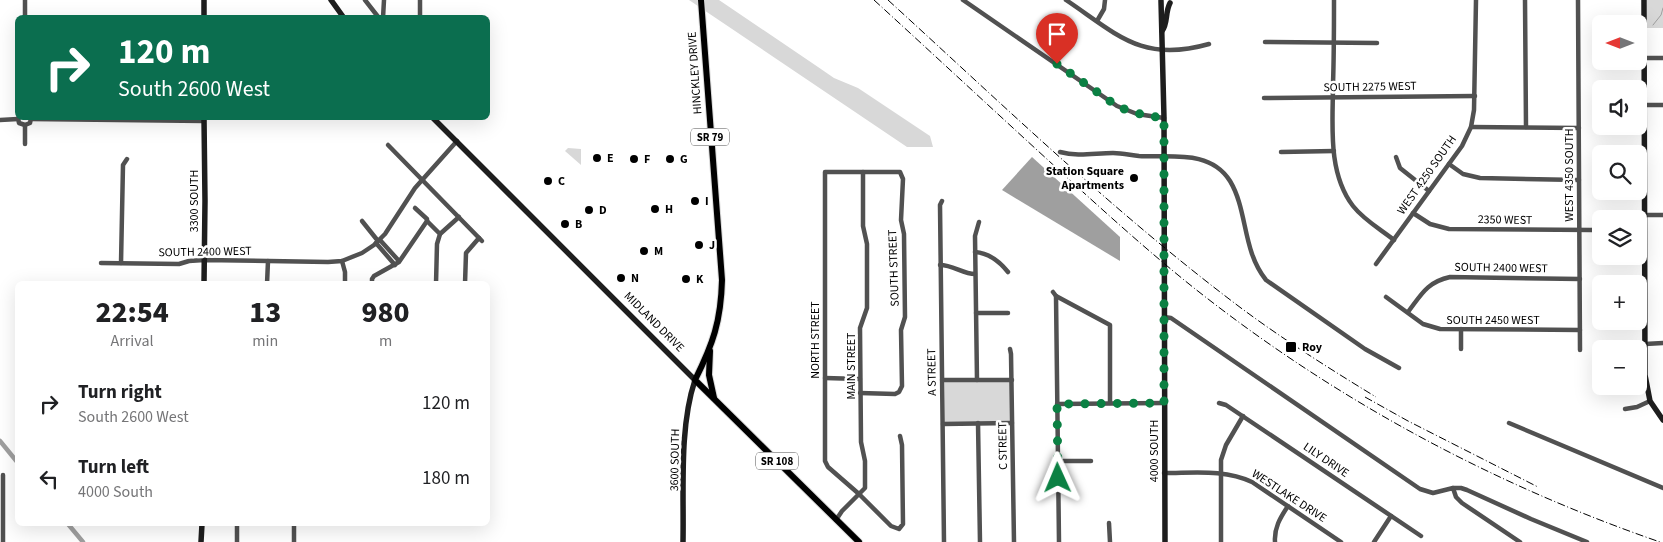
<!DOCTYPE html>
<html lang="en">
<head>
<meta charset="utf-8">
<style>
	body { margin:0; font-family:"Source Sans 3",sans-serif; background:#f6f6f6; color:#202124; height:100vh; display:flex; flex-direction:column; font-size:19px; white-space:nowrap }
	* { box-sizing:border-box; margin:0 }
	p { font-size:16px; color:#757577 }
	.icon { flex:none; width:28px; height:28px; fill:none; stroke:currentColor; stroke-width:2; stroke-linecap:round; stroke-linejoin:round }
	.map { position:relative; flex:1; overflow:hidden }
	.panel { position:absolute; left:15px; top:281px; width:475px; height:245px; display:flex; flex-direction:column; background:#fff; border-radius:8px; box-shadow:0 5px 20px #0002 }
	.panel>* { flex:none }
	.banner { position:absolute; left:15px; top:15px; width:475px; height:105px; border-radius:8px; box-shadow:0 5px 20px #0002; background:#0b6e4f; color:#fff; overflow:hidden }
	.needle { width:32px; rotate:270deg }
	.fabs { position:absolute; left:1592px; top:15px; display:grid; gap:10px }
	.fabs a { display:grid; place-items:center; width:55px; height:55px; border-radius:8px; background:#fff; box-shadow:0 5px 20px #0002; font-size:25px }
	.pin { position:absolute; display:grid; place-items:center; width:42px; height:42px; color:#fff; margin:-51px -21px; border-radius:50% 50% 50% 0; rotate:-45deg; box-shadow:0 0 5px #0007 }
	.pin .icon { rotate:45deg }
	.me { position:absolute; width:55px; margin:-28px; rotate:359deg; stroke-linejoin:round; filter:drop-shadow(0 0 4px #0008) }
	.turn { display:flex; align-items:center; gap:18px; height:105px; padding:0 20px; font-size:22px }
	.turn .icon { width:65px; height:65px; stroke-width:2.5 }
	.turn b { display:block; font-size:35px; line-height:42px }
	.eta { display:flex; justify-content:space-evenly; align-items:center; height:85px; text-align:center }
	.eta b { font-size:30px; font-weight:800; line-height:35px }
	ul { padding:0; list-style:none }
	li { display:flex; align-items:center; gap:15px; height:75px; padding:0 20px }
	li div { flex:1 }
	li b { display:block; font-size:19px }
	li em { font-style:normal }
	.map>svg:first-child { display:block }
	.green { fill:#d8d8d8 }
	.water { fill:#9f9f9f }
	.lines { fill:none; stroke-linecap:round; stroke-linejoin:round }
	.stream { stroke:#9f9f9f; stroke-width:1 }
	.canal { stroke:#9f9f9f; stroke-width:4.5 }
	.primary-casing { stroke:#dbdbdb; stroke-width:8 }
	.street { stroke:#515151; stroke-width:4.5 }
	.secondary { stroke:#1e1e1e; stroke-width:5.5 }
	.primary { stroke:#000; stroke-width:6 }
	.rail { stroke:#000; stroke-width:1; stroke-dasharray:8 2.5 1 2.5; stroke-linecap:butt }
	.route { stroke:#0b8043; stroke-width:9; stroke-dasharray:0 16.2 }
	.poi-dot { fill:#000; stroke:#fff; stroke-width:2 }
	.labels { text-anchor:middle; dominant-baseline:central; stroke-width:5; stroke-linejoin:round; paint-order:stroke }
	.shield { fill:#fff; stroke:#4c4c4c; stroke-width:1 }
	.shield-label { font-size:11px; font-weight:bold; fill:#000 }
	.street-label { font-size:12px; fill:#000; stroke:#fff }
	.poi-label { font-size:12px; font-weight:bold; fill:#000; stroke:#fff; text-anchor:start }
</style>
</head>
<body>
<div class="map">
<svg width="1663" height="542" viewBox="0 0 1663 542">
	<rect width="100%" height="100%" fill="#fff"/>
	<g class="green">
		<polygon points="689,0 719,0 818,67 834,78 858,88 930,136 933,147 907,147"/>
		<rect x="1647" y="0" width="16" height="28"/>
		<polygon points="568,148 581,149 581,165 565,151"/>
		<polygon points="1010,381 1010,422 945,423 945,382"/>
	</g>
	<polygon class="water" points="1032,157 1120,237 1120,261 1002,190"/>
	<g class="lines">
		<polyline class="stream" points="1653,25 1661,15 1663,8"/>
		<g class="canal">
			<polyline points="0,441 18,463"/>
			<polyline points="68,524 83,542"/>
		</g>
		<g class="primary-casing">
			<g id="primary">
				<path d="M 701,0 L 722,280 C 721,321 713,344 695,380 L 859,542"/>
				<polyline points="710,351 709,375 714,398"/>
			</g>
		</g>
		<g class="street">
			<polyline points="365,0 379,18"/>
			<polyline points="963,0 1117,106 1137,114 1164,118"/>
			<path d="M 1066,0 C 1118,35 1142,63 1209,44"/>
			<path d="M 1334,0 C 1334,28 1334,56 1333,84 C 1333,123 1327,172 1353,206 C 1364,220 1380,229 1394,240"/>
			<polyline points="1525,0 1526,127"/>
			<polyline points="1578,0 1580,350"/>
			<polyline points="25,18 25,0"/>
			<polyline points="383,18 384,0"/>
			<polyline points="420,18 420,0"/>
			<polyline points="1097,21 1104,9 1105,0"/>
			<polyline points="1265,42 1377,43"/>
			<polyline points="1644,58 1663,58"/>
			<polyline points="1264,98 1475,96"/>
			<polyline points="1644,105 1663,105"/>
			<polyline points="18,118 19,123 25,125 30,123 31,118"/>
			<polyline points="31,119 204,121"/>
			<polyline points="0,120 18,119"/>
			<polyline points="1471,127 1579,128"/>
			<polyline points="25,144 25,125"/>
			<polyline points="388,145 482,241"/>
			<path d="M 1060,152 C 1078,157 1095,153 1113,153 C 1122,153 1130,155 1139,156 C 1170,158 1210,149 1230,181 C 1248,211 1242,250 1266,280 L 1365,349 L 1399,368"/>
			<polyline points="1281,152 1334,151"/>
			<polyline points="1396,157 1400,168 1429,191"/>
			<polyline points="1449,164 1463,174 1480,178 1579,180"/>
			<polyline points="942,201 940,205 944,542"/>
			<polyline points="415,208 427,219 427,221"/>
			<polyline points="1413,213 1430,224 1449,229 1592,230 1601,228"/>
			<polyline points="1616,219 1631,215 1663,215"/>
			<polyline points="362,221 378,241"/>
			<polyline points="440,234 459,217"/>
			<polyline points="380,240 399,261"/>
			<polyline points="376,243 395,265"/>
			<path d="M 975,252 C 988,253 1000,262 1008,272"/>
			<polyline points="342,261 345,272 345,284"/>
			<polyline points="101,263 179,264 189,261 204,260 328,262 342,261 362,253 374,245 385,234 415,188 457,141"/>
			<polyline points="121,263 123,165 127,159"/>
			<polyline points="1376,264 1462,146 1471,127 1474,110 1476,0"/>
			<path d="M 940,265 C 953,265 963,274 975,274"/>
			<polyline points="267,284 268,261"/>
			<polyline points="372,284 372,279 374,276 399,262 427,221 440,234 437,244 436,284"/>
			<polyline points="465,284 466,253 479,238"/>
			<polyline points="1053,292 1056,296 1059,542"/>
			<polyline points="1056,296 1110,325 1110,403"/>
			<polyline points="1386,297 1423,324 1440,329 1580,330"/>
			<path d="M 1408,312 C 1421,295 1427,282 1450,277 L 1580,279"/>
			<polyline points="976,313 1008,313"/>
			<polyline points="1164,317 1171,318 1420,489 1433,493 1453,488 1456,497 1462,503 1520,542"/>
			<polyline points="1461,329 1461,349"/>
			<polyline points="1645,344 1663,343"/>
			<polyline points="1010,349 1011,354 1014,542"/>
			<polyline points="825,378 860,379"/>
			<polyline points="942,380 1012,380"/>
			<polyline points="977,380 975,236 979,222"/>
			<polyline points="860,393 895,394 899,392 902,386 901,330 905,317 904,234 901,220 903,179 900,172 825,172 825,461 828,467 859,494 891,526 899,529 903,524 902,445 900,436"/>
			<polyline points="1219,403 1226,405 1421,536"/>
			<polyline points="1057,404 1164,403"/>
			<polyline points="1625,409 1637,407 1650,401"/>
			<polyline points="978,423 980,542"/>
			<polyline points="1509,423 1663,488"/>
			<polyline points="943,424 1012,423"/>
			<polyline points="1058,461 1091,461"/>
			<path d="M 1164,473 C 1194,473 1225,469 1252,482 L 1341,542"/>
			<polyline points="1453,488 1461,488 1467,490 1531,519 1587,542"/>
			<polyline points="836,520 842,511 865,488 865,461 861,442 860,328 867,308 867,244 863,226 863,172"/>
			<polyline points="1109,523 1110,542"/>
			<polyline points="294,524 294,542"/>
			<polyline points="3,542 3,475"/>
			<polyline points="237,542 237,524"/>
			<polyline points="1221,542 1221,460 1226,445 1243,416"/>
			<path d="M 1275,542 C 1274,528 1280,518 1288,506"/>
			<polyline points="1374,542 1391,516"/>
		</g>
		<g class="secondary">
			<polyline points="331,0 344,18"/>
			<polyline points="1644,0 1645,375 1650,401 1663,420"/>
			<polyline points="1161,1 1164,118 1165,542"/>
			<polyline points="204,18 204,0"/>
			<path d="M 1162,31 C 1168,24 1165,12 1170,3"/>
			<path d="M 433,118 L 695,380 C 679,428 684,490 683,542"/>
			<polyline points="204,284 205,201 204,118"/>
			<polyline points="201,542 202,524"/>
		</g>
		<use href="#primary" class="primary"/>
		<g class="rail">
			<path d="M 874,0 C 932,53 990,107 1049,161 C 1096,204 1144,248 1194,288 C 1334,399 1492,484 1660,542"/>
			<path d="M 888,0 C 1003,105 1116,214 1241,308 C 1284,340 1330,369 1376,397"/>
			<polyline points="1365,397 1408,421 1538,487"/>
		</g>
	</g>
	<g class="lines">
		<path class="route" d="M 1057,64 L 1117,106 C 1132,113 1147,116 1164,118 L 1164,403 L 1057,404 L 1058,478"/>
	</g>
	<g class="poi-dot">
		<circle cx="597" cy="158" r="5"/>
		<circle cx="634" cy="159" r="5"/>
		<circle cx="670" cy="159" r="5"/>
		<circle cx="1134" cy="178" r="5"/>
		<circle cx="548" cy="181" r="5"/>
		<circle cx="695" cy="201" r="5"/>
		<circle cx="655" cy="209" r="5"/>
		<circle cx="589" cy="210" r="5"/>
		<circle cx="565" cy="224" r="5"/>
		<circle cx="699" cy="245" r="5"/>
		<circle cx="644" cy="251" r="5"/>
		<circle cx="621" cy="278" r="5"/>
		<circle cx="686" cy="279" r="5"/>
		<rect x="1285" y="341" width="12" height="12" rx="2.5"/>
	</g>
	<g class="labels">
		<g class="shield">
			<rect x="691" y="128.5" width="38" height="17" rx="4"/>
			<rect x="756" y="452.5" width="42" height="17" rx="4"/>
		</g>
		<g class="shield-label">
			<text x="710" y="137">SR 79</text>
			<text x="777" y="461">SR 108</text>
		</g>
		<g class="street-label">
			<text transform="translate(695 73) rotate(-94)">HINCKLEY DRIVE</text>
			<text transform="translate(1370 87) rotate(-1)">SOUTH 2275 WEST</text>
			<text transform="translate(1427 175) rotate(-55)">WEST 4250 SOUTH</text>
			<text transform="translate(1569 175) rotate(-90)">WEST 4350 SOUTH</text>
			<text transform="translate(194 201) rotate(-90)">3300 SOUTH</text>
			<text transform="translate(1505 220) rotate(1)">2350 WEST</text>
			<text transform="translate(205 252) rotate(-1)">SOUTH 2400 WEST</text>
			<text transform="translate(894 268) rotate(-92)">SOUTH STREET</text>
			<text transform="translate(1501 268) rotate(1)">SOUTH 2400 WEST</text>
			<text x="1493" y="320">SOUTH 2450 WEST</text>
			<text transform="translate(654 322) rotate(45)">MIDLAND DRIVE</text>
			<text transform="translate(815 340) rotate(-90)">NORTH STREET</text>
			<text transform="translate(851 366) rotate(-90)">MAIN STREET</text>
			<text transform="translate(932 372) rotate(-91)">A STREET</text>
			<text transform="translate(1003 446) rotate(-91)">C STREET</text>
			<text transform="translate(1154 451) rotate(-90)">4000 SOUTH</text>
			<text transform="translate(675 460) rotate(-89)">3600 SOUTH</text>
			<text transform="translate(1326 460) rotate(34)">LILY DRIVE</text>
			<text transform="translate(1289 496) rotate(33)">WESTLAKE DRIVE</text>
		</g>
		<g class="poi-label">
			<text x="607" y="158">E</text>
			<text x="644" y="159">F</text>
			<text x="680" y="159">G</text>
			<text x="1124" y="171" text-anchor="end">Station Square<tspan x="1124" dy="14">Apartments</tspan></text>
			<text x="558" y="181">C</text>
			<text x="705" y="201">I</text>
			<text x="665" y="209">H</text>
			<text x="599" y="210">D</text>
			<text x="575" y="224">B</text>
			<text x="709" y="245">J</text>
			<text x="654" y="251">M</text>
			<text x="631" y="278">N</text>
			<text x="696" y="279">K</text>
			<text x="1302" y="347">Roy</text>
		</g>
	</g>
</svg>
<div class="fabs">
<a><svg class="needle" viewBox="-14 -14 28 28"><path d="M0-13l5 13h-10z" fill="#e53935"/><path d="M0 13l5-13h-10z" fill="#757577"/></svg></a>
<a><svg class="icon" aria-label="sound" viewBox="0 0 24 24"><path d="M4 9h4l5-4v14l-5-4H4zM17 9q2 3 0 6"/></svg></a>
<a><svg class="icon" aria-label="search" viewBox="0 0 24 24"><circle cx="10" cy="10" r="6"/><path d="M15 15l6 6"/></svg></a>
<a><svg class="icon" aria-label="layers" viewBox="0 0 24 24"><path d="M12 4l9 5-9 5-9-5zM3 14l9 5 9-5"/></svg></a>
<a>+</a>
<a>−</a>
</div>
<div class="pin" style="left:1057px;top:64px;background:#d93025"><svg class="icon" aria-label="arrive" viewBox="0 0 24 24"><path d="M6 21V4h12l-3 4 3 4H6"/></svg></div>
<svg class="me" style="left:1058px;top:478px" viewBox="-20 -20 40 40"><path d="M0-17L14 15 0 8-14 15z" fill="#0b8043" stroke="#fff" stroke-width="4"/></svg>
<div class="banner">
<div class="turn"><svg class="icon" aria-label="right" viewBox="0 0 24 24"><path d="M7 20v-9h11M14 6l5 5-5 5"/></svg><div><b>120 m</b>South 2600 West</div></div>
</div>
<section class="panel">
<div class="eta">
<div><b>22:54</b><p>Arrival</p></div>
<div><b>13</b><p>min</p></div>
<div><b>980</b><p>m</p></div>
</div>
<ul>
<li><svg class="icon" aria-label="right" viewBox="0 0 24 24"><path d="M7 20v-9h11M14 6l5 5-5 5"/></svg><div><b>Turn right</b><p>South 2600 West</p></div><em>120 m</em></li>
<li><svg class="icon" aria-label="left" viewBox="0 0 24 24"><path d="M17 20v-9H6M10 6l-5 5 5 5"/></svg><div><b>Turn left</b><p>4000 South</p></div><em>180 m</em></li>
</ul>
</section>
</div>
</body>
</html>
